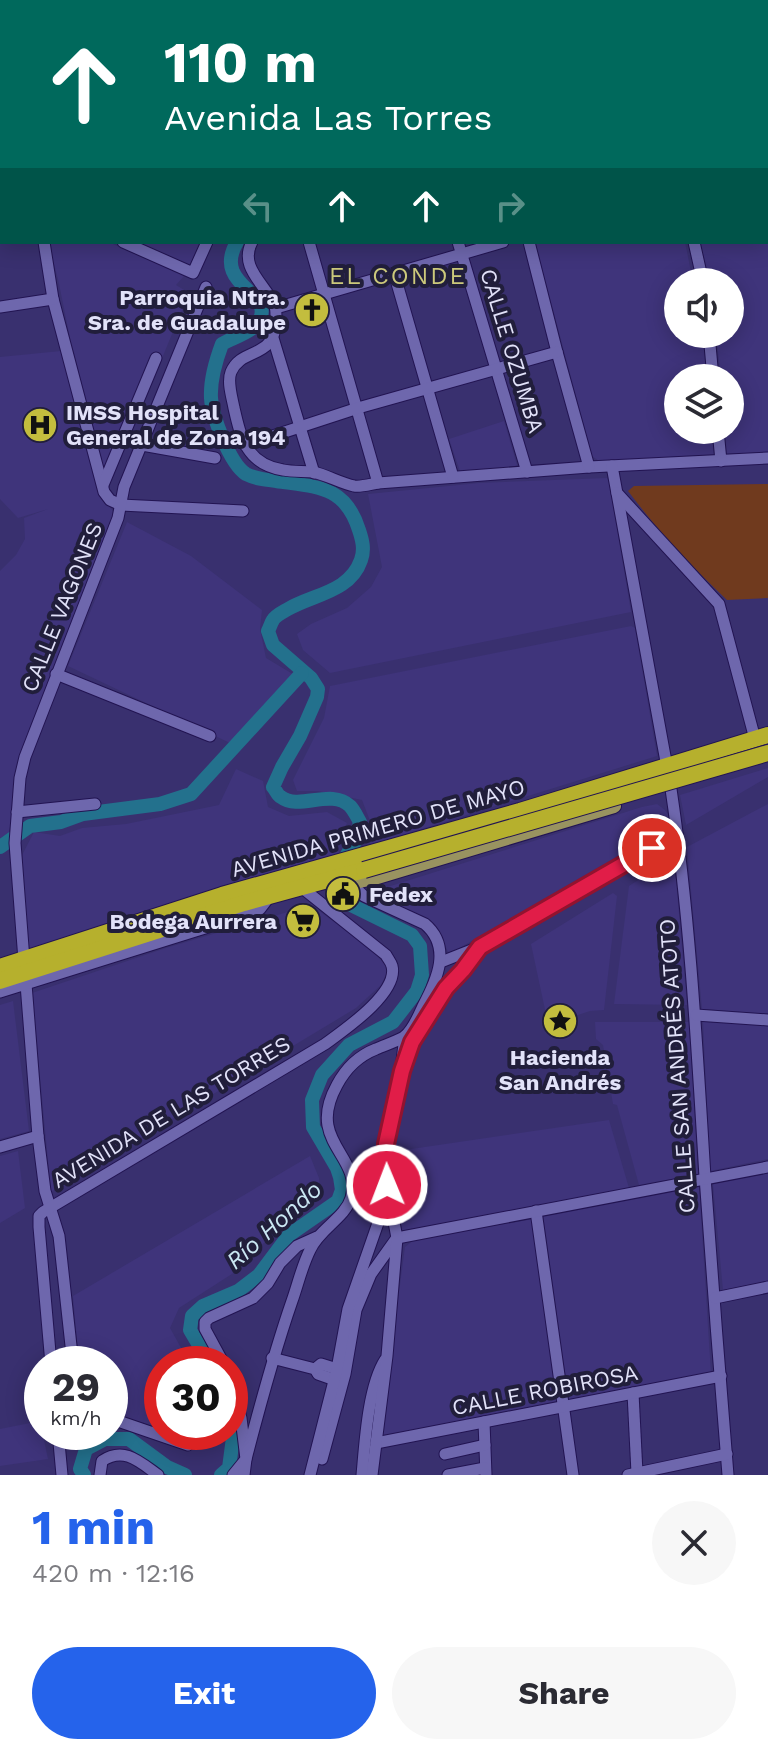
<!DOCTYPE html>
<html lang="en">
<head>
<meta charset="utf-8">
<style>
	body { margin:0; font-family:"Work Sans",sans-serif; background:#f7f7f7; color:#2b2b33; height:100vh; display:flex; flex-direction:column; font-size:30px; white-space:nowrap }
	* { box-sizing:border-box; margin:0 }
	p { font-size:26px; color:#7c7c81 }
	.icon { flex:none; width:44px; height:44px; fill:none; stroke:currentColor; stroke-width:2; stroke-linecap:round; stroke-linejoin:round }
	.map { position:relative; height:1475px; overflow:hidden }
	.drawer { display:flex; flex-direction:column; background:#fff; flex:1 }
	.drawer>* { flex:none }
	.hud { position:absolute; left:0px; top:0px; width:768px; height:244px; box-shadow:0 4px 20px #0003; background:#00695c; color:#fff; overflow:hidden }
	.fabs { position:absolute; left:664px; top:268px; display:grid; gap:16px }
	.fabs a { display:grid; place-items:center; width:80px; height:80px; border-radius:50%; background:#fff; box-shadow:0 4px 20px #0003; font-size:40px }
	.speed { position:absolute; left:24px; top:1346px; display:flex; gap:16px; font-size:40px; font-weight:700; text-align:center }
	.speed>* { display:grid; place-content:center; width:104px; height:104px; border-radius:50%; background:#fff; box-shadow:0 4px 20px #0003; line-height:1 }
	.speed small { font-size:20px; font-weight:400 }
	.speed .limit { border:12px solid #d22; background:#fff; color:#111 }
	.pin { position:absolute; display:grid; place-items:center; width:68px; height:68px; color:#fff; margin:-34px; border:4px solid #fff; border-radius:50%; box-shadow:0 2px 8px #0007 }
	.me { position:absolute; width:88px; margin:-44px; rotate:359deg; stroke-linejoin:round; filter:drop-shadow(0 0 6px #0008) }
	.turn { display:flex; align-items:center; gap:28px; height:168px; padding:0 32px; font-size:36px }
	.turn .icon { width:104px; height:104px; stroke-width:2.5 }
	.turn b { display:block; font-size:56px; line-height:68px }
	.lanes { display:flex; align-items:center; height:76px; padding:0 32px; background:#0003; justify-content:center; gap:40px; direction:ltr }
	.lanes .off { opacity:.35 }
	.round { display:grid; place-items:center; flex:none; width:84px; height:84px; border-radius:42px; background:#f7f7f7 }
	.head { display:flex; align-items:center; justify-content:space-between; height:136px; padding:0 32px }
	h1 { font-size:48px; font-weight:700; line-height:60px; color:#2563eb }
	.primary-button { display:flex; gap:16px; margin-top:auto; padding:16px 32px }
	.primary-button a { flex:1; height:92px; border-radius:48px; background:#2563eb; color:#fff; font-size:32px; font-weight:700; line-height:92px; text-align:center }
	.primary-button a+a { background:#f7f7f7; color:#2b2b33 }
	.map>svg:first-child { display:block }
	.built { fill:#3f347b }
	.green { fill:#703a1e }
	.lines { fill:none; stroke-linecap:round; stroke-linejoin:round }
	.river { stroke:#23718d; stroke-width:14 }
	.minor-casing { stroke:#221452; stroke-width:13 }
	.major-casing { stroke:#221452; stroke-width:16 }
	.highway-casing { stroke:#221452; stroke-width:18 }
	.minor { stroke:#6e67ad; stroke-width:11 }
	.major { stroke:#999360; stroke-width:14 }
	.highway { stroke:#b6b02d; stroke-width:16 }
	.highway-bridge-casing { stroke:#221452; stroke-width:18; stroke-linecap:butt }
	.highway-bridge { stroke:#b6b02d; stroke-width:16 }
	.route-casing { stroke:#92132f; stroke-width:20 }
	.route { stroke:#e11d48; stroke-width:14 }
	.labels { text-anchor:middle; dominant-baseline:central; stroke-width:8; stroke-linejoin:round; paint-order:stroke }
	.poi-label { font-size:22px; font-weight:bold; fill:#e2e2f9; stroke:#211e3b; text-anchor:end }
	.street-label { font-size:22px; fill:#e2e2f9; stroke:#211e3b }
	.neighbourhood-label { font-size:24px; letter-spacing:2px; fill:#ccc97b; stroke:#211e3b }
	.water-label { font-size:24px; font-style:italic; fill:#cae7f3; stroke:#211e3b }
</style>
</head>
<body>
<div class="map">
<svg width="768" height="1475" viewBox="0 0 768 1475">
	<rect width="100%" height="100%" fill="#39306f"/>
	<g class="built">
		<polygon points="768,159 768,452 726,454 724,430 730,430 730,378 721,378 716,334 730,334 730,282 708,282 700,242 766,242 766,160"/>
		<polygon points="48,242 112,242 113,244 184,276 176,285 189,293 112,479 105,472 70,338 58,279"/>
		<polygon points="138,242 203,242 192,267"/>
		<polygon points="535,242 685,242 693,282 678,282 678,334 703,334 708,378 678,378 678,430 713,430 715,455 599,461 592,456"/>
		<polygon points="61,351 99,493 115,514 113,523 31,724 22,754 9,833 0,838 0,571 16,555 25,539 24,518 48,509 18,518 0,499 0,357"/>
		<polygon points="504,421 517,465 515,468 460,471 449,439"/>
		<polygon points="607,478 609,482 631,612 330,673 303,650 297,634 311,624 347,608 371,587 382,567 368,494 479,483"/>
		<polygon points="127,522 191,556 262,610 260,629 266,658 296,676 230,743 68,666"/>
		<polygon points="631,626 635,628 657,756 370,845 372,826 362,800 318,791 297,791 293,780 324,718 330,686"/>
		<polygon points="768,768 768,777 686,825 680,795"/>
		<polygon points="236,769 263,781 268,807 289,816 327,812 347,823 337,846 340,857 27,954 17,865 34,832 60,836 82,828 126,824 219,805"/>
		<polygon points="657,804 665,810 672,821 670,826 449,954 438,930 423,920 365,894 642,807"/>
		<polygon points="768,804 768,1014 702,1009 687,847"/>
		<polygon points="674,857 687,1005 614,1004 629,886"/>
		<polygon points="613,893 617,896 604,1010 590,1011 560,1021 555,1017 547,1019 531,944"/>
		<polygon points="311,905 370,948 389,969 381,985 356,1008 51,1192 32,993 166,948"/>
		<polygon points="13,1001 29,1131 0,1139 0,1005"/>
		<polygon points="703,1021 768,1025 768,1159 710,1171"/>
		<polygon points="595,1022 689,1022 698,1174 639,1185 617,1105 613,1104 603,1045 596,1039"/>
		<polygon points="609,1120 629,1188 401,1231 395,1194 391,1152"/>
		<polygon points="18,1151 25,1208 0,1223 0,1156"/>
		<polygon points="310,1156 319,1178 320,1194 307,1207 258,1248 235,1272 179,1308 170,1328 190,1364 162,1364 162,1432 210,1432 206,1445 188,1445 110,1420 110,1364 79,1364 73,1296"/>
		<polygon points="768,1173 768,1281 723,1290 713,1184"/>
		<polygon points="699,1185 711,1374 569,1401 543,1215"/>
		<polygon points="533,1219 557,1401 380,1437 405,1247 414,1240"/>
		<polygon points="40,1421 48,1459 0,1466 0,1429"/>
	</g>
	<path class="green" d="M 768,484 L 768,598 L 727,600 C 691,566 658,531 628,491 L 634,486 Z"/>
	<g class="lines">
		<g class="river">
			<polyline points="482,2 482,0"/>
			<path d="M 237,242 C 210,288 282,293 256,325 C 251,332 230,339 222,344 C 216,360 210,380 211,398 C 212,416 230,464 246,474 C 256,479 266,480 276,481 C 316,487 345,485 359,530 C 362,539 365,549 361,560 C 350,592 314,594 288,609 C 283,612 276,615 273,620 C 271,623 270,627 268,631 L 273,645 L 311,678 L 318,689 L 317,697 L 300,736 L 282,767 L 273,787 C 276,790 277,795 281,797 C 299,811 331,788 350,806 C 354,810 357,817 360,822 L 355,842 L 345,858"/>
			<polyline points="0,847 30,826 61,822 83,814 160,804 191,794 302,673"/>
			<polyline points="210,1364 190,1330 192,1316 203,1306 238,1291 259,1275 289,1235 338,1201 342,1190 340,1177 337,1168 313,1127 312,1100 322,1075 349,1045 393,1022 417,991 422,975 420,946 412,935 353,906 344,897"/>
			<polyline points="84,1475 80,1469 86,1449 105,1439 129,1439 167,1467 185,1475"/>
			<polyline points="221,1475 229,1468 234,1430 230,1413"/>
		</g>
		<g class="minor-casing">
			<g id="minor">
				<polyline points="116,0 117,2"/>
				<polyline points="177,0 177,2"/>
				<polyline points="366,0 367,0"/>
				<polyline points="332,2 332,0"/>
				<polyline points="349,2 350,0"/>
				<polyline points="451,2 452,0"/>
				<polyline points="645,2 648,0"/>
				<polyline points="0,75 2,75"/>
				<polyline points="766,155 768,155"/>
				<polyline points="0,175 2,174"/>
				<polyline points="44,242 53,299 104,492 110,500 121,505 243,511"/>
				<polyline points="123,242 193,273 207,242"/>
				<path d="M 252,242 C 238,268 267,285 275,307 C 276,309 276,317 276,319 C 275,361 242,346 231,372 C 227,382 232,397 234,408 C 241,439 247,464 283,470 C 293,472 303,471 313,472 C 327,475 340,483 354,486 C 362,487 371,484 378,483 L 589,467 L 768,458"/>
				<polyline points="309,242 378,483"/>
				<polyline points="458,242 527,472"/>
				<polyline points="529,242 557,352 589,467"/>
				<polyline points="694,242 703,282"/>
				<polyline points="394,273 453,477"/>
				<polyline points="0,307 53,299"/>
				<polyline points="276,308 503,242"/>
				<polyline points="709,334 713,378"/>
				<polyline points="273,338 314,473"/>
				<polyline points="718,430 721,461"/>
				<polyline points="142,445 215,458"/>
				<polyline points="245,445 358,408 557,352"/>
				<path d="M 612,466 L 671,789 C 690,917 697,1047 705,1177 C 712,1276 720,1376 728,1475"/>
				<polyline points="103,485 156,358"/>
				<polyline points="617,493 719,604 755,739"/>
				<polyline points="56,674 210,736"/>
				<polyline points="17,812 95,804"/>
				<polyline points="24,960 15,843 20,778 25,757 118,518 124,487 206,287"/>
				<polyline points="441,962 479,947"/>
				<polyline points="26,984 38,1136 45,1191 59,1236 73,1364"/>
				<polyline points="0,992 253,913 260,909 270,896"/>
				<polyline points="696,1015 768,1020"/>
				<path d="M 408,1052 C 424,1012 455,981 480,947 L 677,834"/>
				<polyline points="0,1147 38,1136"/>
				<polyline points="536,1211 573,1475"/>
				<polyline points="397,1238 768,1167"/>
				<polyline points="715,1298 768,1287"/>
				<polyline points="272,1358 315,1369 318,1374 335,1380"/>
				<path d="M 51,1364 L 39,1227 L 39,1216 L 43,1212 L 325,1044 C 344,1030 399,993 392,966 C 391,962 388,959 386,955 L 301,887"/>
				<polyline points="224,1364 205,1329 205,1322 209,1318 253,1298 268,1283 280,1263 297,1246 317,1237"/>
				<polyline points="315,1369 321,1364 337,1369"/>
				<polyline points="230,1380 241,1418 246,1459 233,1475"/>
				<polyline points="633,1393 637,1473"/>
				<polyline points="110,1422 118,1421 188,1445"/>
				<polyline points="484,1422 486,1475"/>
				<polyline points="58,1432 62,1475"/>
				<polyline points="59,1442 72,1432"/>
				<polyline points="376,1443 721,1376"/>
				<polyline points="445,1454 485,1445"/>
				<polyline points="322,1459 345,1374 356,1310 371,1274 396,1239"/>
				<path d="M 100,1475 L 102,1461 C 124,1446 140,1462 158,1475"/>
				<path d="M 244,1475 L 246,1459 C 260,1405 274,1353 292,1301 C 298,1284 302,1266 310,1250 C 319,1229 345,1218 351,1198 C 363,1155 305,1143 337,1085 C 346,1068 358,1056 376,1049 C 385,1045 395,1042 404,1037 C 413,1030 418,1017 423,1006 C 437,980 452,947 425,924 L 364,896 L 350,883"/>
				<polyline points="310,1475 337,1369 348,1309 378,1223"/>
				<path d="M 362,1475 C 365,1442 368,1387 385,1360"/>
				<polyline points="372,1475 387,1356 397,1238 387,1185 386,1144 398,1094 405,1036"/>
				<polyline points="448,1475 485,1468"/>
				<polyline points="628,1475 727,1454"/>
			</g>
		</g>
		<g class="major-casing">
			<g id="major">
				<polyline points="736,0 738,2"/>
				<polyline points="3,2 14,0"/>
				<polyline points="766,24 768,26"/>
				<polyline points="331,880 350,883 374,878 614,806"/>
			</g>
		</g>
		<g class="highway-casing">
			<g id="highway">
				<polyline points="671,0 674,2"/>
				<polyline points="690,0 692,2"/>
				<polyline points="722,0 725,2"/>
				<polyline points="766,47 768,49"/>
				<polyline points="766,63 768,65"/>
				<polyline points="766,79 768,80"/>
				<polyline points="0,967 222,895 520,811 768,735"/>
				<polyline points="0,981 244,903 364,870"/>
			</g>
		</g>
		<use href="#minor" class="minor"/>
		<use href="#major" class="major"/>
		<use href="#highway" class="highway"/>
		<g class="highway-bridge-casing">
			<polyline id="highway-bridge" points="364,870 768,753"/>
		</g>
		<use href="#highway-bridge" class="highway-bridge"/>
	</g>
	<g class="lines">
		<g class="route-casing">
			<polyline id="route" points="387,1185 386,1144 402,1071 412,1042 446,988 463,970 480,947 652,848"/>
		</g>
		<use href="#route" class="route"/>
	</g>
	<defs>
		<g id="church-disc" transform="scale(1.8)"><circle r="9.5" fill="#c3bd3e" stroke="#211e3b"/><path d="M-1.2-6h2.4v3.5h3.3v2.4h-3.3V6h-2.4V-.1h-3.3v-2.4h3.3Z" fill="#111"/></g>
		<g id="hospital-disc" transform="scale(1.8)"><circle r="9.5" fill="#c3bd3e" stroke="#211e3b"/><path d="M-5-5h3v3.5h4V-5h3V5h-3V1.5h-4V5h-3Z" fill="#111"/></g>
		<g id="civic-disc" transform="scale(1.8)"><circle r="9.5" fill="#c3bd3e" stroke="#211e3b"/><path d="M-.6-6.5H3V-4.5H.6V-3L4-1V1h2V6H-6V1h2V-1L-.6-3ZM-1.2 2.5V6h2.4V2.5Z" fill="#111"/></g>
		<g id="supermarket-disc" transform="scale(1.8)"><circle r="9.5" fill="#c3bd3e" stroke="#211e3b"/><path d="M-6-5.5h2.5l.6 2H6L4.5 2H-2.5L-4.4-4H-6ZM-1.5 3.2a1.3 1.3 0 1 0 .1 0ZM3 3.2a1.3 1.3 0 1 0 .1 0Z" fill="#111"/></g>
		<g id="sight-disc" transform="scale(1.8)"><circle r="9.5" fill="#c3bd3e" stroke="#211e3b"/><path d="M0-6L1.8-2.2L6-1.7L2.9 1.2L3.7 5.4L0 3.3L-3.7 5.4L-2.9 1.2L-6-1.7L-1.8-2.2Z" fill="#111"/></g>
	</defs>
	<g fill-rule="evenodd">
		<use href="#church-disc" x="312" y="310"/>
		<use href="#hospital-disc" x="40" y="425"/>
		<use href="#civic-disc" x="343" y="894"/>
		<use href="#supermarket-disc" x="303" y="921"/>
		<use href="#sight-disc" x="560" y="1021"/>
	</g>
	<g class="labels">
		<g class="poi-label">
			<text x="286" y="297">Parroquia Ntra.<tspan x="286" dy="25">Sra. de Guadalupe</tspan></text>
			<text x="66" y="412" text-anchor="start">IMSS Hospital<tspan x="66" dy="25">General de Zona 194</tspan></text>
			<text x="369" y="894" text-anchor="start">Fedex</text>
			<text x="277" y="921">Bodega Aurrera</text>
			<text x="560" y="1057" text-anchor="middle">Hacienda<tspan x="560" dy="25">San Andrés</tspan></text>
		</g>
		<g class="street-label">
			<text transform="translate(512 351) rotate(73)">CALLE OZUMBA</text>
			<text transform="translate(62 607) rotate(-68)">CALLE VAGONES</text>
			<text transform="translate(378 828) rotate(-16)">AVENIDA PRIMERO DE MAYO</text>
			<text transform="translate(677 1066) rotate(-94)">CALLE SAN ANDRÉS ATOTO</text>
			<text transform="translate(171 1112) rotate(-31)">AVENIDA DE LAS TORRES</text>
			<text transform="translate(545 1390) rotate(-11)">CALLE ROBIROSA</text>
		</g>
		<g class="neighbourhood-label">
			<text x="398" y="276">EL CONDE</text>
		</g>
		<g class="water-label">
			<text transform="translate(274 1225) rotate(-42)">Río Hondo</text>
		</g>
	</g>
</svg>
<div class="fabs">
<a><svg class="icon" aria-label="sound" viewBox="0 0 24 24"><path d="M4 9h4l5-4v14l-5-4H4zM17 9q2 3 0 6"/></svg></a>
<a><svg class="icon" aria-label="layers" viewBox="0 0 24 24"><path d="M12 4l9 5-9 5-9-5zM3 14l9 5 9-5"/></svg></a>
</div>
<div class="speed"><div>29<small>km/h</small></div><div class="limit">30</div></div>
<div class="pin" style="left:652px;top:848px;background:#d93025"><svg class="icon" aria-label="arrive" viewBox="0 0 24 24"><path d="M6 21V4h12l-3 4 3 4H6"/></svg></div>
<svg class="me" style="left:387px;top:1185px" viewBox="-20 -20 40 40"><circle r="17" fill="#e11d48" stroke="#fff" stroke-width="3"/><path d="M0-11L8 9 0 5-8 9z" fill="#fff"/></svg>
<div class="hud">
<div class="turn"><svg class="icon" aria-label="ahead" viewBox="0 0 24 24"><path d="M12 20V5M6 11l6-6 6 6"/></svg><div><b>110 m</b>Avenida Las Torres</div></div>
<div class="lanes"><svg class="icon off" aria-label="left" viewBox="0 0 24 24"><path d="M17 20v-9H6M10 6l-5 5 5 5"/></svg><svg class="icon" aria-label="ahead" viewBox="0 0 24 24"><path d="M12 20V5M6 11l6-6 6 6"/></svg><svg class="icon" aria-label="ahead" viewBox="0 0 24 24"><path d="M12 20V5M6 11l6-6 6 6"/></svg><svg class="icon off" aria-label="right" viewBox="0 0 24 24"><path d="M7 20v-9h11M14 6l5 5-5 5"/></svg></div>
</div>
</div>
<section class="drawer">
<div class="head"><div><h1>1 min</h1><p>420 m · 12:16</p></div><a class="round"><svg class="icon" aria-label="close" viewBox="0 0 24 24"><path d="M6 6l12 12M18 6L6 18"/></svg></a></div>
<div class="primary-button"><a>Exit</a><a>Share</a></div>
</section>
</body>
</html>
